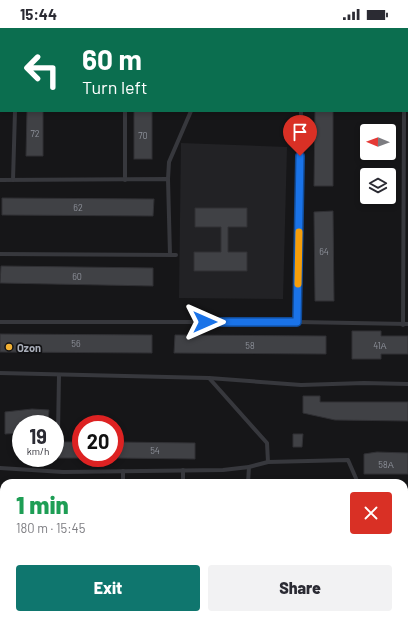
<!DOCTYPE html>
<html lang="en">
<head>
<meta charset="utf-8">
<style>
	body { margin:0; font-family:Barlow,sans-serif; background:#f2f2f3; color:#2b2b33; height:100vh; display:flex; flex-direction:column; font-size:15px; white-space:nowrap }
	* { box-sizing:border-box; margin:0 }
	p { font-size:13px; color:#7c7c81 }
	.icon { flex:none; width:22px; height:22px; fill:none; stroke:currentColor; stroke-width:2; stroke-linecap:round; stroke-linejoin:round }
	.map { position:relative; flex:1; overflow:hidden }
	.drawer { position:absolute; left:0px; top:451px; width:408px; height:140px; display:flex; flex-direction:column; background:#fff; border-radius:12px 12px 0 0; box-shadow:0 2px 6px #0003 }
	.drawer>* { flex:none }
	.hud { position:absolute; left:0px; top:0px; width:408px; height:84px; box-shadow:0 2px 6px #0003; background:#0b6e4f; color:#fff; overflow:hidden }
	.needle { width:26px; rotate:271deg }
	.fabs { position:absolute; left:360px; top:96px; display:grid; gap:8px }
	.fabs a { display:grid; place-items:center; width:36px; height:36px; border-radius:4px; background:#fff; box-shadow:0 2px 6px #0003; font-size:20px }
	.speed { position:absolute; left:12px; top:387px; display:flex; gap:8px; font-size:20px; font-weight:700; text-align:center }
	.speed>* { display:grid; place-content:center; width:52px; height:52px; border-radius:50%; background:#fff; box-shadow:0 2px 6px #0003; line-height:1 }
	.speed small { font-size:10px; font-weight:400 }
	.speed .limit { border:6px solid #d22; background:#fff; color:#111 }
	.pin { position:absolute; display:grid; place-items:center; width:34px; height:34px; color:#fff; margin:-41px -17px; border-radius:50% 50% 50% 0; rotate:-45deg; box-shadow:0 0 4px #0007 }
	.pin .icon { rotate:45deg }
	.me { position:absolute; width:44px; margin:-22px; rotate:90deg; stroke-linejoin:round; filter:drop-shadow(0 0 3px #0008) }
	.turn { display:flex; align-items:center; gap:14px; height:84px; padding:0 16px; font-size:18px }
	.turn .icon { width:52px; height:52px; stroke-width:2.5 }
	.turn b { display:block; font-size:28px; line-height:34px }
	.round { display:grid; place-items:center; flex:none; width:42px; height:42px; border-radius:4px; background:#f2f2f3 }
	.summary { display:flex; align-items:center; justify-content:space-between; height:68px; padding:0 16px }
	h1 { font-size:24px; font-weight:800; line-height:30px; color:#1e9e55 }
	.primary-button { display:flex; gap:8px; margin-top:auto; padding:8px 16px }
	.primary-button a { flex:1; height:46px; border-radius:4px; background:#0f766e; color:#fff; font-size:16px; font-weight:800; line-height:46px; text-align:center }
	.primary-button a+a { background:#f2f2f3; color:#2b2b33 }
	.status { display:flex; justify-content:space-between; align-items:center; height:28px; padding:0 20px; background:#fff; direction:ltr }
	.status svg { height:11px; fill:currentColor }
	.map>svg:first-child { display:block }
	.built { fill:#222225 }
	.building { fill:#404145; stroke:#303034 }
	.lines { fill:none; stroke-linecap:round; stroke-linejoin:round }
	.service { stroke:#37383d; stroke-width:4 }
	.route-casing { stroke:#114b97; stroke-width:10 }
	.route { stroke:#1a73e8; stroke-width:7 }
	.slow { stroke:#f59e0b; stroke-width:7 }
	.poi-dot { fill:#f2b134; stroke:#111113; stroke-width:1.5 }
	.labels { text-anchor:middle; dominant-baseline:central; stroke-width:3.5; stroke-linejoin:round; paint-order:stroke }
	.number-label { font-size:9px; fill:#8e929b }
	.poi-label { font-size:11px; font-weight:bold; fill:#a8adb8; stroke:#111113; text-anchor:start }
</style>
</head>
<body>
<div class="status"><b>15:44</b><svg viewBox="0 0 49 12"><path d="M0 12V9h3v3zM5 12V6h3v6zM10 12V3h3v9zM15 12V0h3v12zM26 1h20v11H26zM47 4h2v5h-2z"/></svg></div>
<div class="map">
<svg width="408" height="591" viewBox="0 0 408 591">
	<rect width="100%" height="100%" fill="#161618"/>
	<polygon class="built" points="181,115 287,119 283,271 179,270"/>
	<g class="building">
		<polygon points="27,83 43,83 43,128 26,128"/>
		<rect x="134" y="83" width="18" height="48"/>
		<polygon points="315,83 333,83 333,158 314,158"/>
		<polygon points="2,170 154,171 153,188 2,187"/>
		<polygon points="195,180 247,180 247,199 228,199 228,224 247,224 247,243 194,243 194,224 221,224 221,199 195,199"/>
		<polygon points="333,183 334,273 315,273 314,184"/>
		<polygon points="1,238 153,240 153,258 0,255"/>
		<polygon points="352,303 381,303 381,308 408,308 408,326 381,326 381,331 352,331"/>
		<polygon points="0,306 152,307 152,325 0,324"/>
		<polygon points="175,307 326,308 326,326 174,325"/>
		<polygon points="303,368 320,368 320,374 408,374 408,393 335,392 303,385"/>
		<polygon points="32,381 49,382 48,396 21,396 21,405 5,406 5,384"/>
		<polygon points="293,406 303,406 302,419 293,419"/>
		<rect x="55" y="414" width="26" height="16"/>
		<polygon points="115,414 195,415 195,431 115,430"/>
		<polygon points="377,424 408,425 408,446 364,446 364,426"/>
	</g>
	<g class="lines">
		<g class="service">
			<polyline points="124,0 124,1"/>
			<polyline points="190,0 190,1"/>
			<polyline points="16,1 16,0"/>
			<polyline points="407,25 408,25"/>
			<polyline points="125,83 125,152"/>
			<polyline points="168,151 169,134 191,83"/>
			<polyline points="0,152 168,151 170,227"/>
			<polyline points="13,152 15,83"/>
			<polyline points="0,226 176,227"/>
			<polyline points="0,294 297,294 408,296"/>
			<polyline points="297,294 301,83"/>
			<polyline points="403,297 404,83"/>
			<polyline points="0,345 209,350 301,357 364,355 408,356"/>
			<polyline points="209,350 267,415 268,434"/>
			<polyline points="58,405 59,347"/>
			<polyline points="0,440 63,444 223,442 249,439"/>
			<polyline points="183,442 183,455"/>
			<polyline points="123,455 123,443"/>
			<polyline points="248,455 249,439 268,434 348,432 358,455"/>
			<polyline points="404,462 408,462"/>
			<polyline points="404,557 408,547"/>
			<polyline points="404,568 408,568"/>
			<polyline points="294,587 294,591"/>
			<polyline points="122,591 122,587"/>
			<polyline points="174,591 176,587"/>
		</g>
	</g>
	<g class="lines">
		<g class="route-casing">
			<polyline id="route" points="205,294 297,294 300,128"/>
		</g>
		<use href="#route" class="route"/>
		<polyline class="slow" points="298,256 299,204"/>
	</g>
	<circle class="poi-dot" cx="9" cy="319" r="4"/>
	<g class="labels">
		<g class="number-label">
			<text x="35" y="105">72</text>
			<text x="143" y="107">70</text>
			<text x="78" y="179">62</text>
			<text x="324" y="223">64</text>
			<text x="77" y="248">60</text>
			<text x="76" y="315">56</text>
			<text x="250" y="317">58</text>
			<text x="380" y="317">41А</text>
			<text x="155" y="422">54</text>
			<text x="386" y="436">58А</text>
		</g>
		<g class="poi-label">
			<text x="17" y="319">Ozon</text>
		</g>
	</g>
</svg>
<div class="fabs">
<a><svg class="needle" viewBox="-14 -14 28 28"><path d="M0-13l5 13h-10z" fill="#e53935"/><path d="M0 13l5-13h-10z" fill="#7c7c81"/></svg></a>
<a><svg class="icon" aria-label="layers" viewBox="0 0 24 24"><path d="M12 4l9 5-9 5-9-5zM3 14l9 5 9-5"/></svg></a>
</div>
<div class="speed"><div>19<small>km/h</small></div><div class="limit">20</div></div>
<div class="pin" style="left:300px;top:128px;background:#d93025"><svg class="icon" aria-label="arrive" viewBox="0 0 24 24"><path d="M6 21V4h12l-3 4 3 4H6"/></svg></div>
<svg class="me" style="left:205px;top:294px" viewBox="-20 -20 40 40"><path d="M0-17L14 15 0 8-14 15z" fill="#1a73e8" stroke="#fff" stroke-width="4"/></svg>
<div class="hud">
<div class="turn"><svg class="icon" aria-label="left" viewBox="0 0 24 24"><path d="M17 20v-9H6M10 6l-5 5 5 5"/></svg><div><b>60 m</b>Turn left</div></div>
</div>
<section class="drawer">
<div class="summary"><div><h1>1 min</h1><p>180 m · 15:45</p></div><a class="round" style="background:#d93025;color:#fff"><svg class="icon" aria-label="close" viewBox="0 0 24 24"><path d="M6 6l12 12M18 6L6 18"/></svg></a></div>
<div class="primary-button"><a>Exit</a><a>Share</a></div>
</section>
</div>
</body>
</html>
